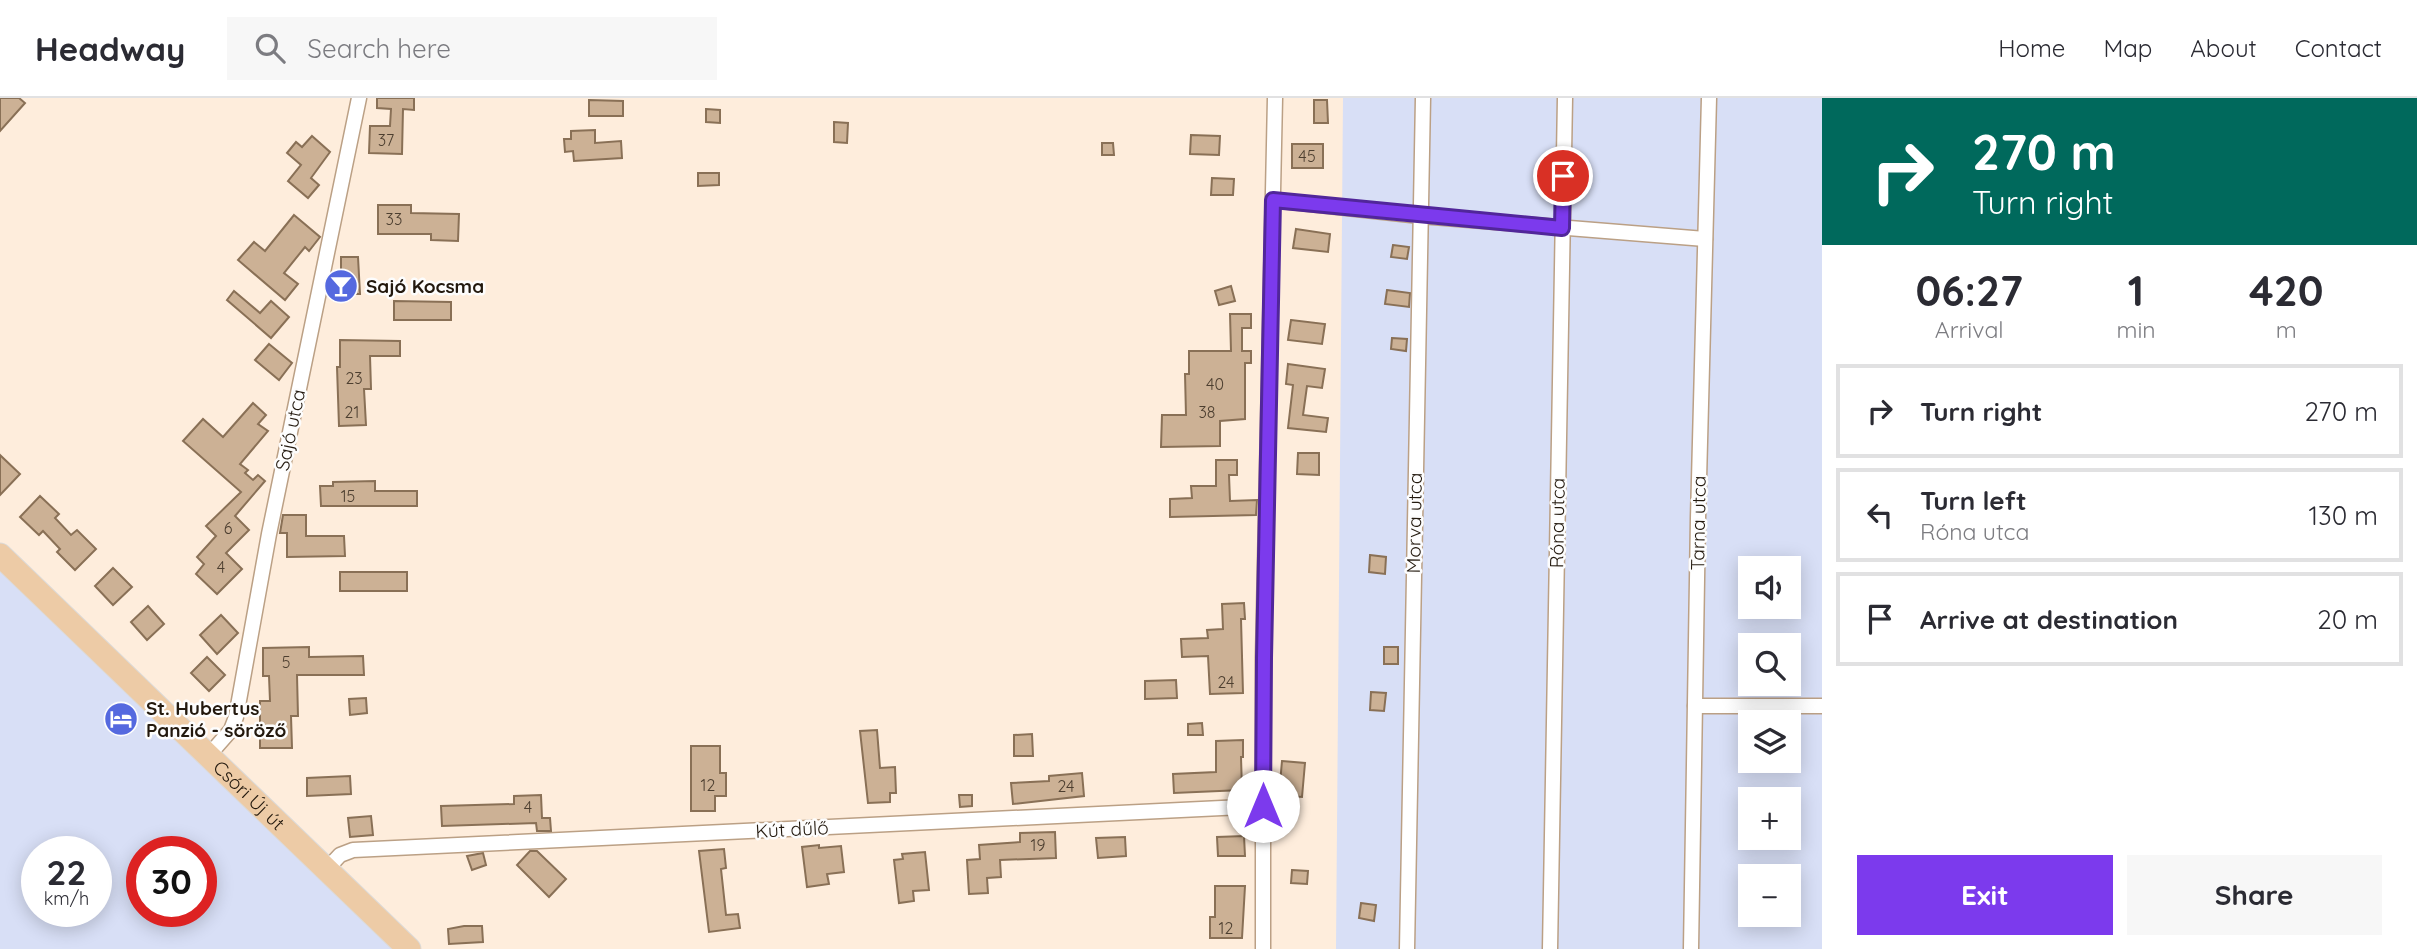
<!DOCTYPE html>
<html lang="en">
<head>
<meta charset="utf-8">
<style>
	body { margin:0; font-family:Quicksand,sans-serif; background:#f7f7f7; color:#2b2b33; height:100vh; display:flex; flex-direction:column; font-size:26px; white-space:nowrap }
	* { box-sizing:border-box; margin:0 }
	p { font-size:23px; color:#7c7c81 }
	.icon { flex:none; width:38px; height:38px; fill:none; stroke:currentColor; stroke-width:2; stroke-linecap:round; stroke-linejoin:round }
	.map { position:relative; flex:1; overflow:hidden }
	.details { display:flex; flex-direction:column; background:#fff; width:595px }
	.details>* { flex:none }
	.guide { background:#00695c; color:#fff; overflow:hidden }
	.controls { position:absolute; left:1738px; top:458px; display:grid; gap:14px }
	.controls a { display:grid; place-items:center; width:63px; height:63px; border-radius:0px; background:#fff; box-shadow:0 4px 18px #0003; font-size:35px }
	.speed { position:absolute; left:21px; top:738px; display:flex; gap:14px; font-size:35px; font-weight:700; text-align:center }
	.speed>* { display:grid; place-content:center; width:91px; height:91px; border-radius:50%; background:#fff; box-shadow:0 4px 18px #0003; line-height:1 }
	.speed small { font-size:18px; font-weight:400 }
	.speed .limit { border:10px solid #d22; background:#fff; color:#111 }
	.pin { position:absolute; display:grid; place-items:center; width:60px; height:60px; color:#fff; margin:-30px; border:4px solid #fff; border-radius:50%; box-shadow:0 2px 7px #0007 }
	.me { position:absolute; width:77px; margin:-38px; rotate:0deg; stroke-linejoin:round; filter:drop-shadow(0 0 5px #0008) }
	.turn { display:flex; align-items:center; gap:24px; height:147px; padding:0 35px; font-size:32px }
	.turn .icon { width:91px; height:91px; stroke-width:2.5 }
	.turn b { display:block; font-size:49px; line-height:60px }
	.eta { display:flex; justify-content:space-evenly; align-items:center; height:119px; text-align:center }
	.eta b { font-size:42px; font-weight:700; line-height:49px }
	.primary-button { display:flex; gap:14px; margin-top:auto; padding:14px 35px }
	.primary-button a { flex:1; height:80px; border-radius:0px; background:#7c3aed; color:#fff; font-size:28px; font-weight:700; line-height:80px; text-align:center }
	.primary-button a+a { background:#f7f7f7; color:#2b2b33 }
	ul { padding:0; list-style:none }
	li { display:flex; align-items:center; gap:21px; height:94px; margin:0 14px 10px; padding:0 21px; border:4px solid #e1e1e2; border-radius:0px }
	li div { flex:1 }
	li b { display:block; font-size:26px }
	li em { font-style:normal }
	header { display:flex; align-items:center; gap:42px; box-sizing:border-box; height:98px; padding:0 35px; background:#fff; border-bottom:2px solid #e1e1e2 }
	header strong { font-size:33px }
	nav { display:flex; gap:38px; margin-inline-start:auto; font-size:24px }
	.search { width:490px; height:63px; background:#f7f7f7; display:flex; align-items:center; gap:18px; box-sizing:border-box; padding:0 24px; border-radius:0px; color:#7c7c81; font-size:26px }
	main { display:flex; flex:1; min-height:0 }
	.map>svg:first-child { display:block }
	.green { fill:#d8dff6; fill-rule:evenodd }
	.building { fill:#ccb195; stroke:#897056; stroke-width:2 }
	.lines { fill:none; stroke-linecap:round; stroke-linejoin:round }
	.minor-casing { stroke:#bba085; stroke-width:17 }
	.primary-casing { stroke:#dcdad8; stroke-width:25 }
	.minor { stroke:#fff; stroke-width:14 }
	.primary { stroke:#edcba6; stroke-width:23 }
	.route-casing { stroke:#51269a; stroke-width:18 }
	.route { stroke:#7c3aed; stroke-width:12 }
	.labels { text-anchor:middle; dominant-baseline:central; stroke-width:5; stroke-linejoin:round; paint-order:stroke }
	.number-label { font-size:16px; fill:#4d3f30 }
	.poi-label { font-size:19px; font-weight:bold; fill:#23190e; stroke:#fdfdfd; text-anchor:start }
	.street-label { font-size:19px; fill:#23190e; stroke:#fdfdfd }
</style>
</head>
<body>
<header>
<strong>Headway</strong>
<div class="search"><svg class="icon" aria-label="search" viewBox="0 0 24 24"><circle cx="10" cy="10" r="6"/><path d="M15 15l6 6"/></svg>Search here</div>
<nav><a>Home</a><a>Map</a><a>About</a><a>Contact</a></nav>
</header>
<main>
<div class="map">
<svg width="1822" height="851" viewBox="0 0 1822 851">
	<rect width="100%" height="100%" fill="#feeddc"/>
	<g class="green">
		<path d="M 1343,0 L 1822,0 L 1822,851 L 1336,851 ZM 1750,471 L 1788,471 L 1788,509 L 1750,509 ZM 1750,548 L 1788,548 L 1788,586 L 1750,586 ZM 1750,625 L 1788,625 L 1788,663 L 1750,663 ZM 1750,702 L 1788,702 L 1788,740 L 1750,740 ZM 1750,779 L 1788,779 L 1788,817 L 1750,817 Z"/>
		<path d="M 0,457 L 409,851 L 0,851 ZM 37,754 L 96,754 L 96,814 L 37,814 ZM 142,754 L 201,754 L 201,814 L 142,814 Z"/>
	</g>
	<g class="building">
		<polygon points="0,0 19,0 25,5 0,33"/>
		<polygon points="377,0 414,0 414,12 403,11 402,56 369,55 370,28 390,28 391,11 377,10"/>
		<polygon points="589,2 623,3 623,18 589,18"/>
		<polygon points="1314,2 1327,2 1328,25 1314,25"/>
		<polygon points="706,11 720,12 720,25 706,24"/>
		<polygon points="834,24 848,25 847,45 834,44"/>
		<polygon points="595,32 595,45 621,43 622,60 574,63 573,53 565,54 564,41 571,41 571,33"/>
		<polygon points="1191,37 1220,38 1219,57 1190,56"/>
		<polygon points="312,38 330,54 311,80 319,87 308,100 288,83 301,67 287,55 296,44 302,49"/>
		<polygon points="1102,45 1113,45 1114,57 1102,57"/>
		<rect x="1292" y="46" width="31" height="24"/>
		<polygon points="698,75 719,75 719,87 698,88"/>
		<polygon points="1212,80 1234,81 1233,97 1211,97"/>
		<polygon points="378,107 411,107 411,115 459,116 458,143 431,142 431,136 378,136"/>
		<polygon points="294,117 320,139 309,153 305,149 284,175 298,186 285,202 238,162 254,144 265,153"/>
		<polygon points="1296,131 1330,136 1328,154 1293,150"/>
		<polygon points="1393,147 1409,149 1407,161 1391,159"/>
		<polygon points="341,159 358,159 360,196 335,196 335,177 341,177"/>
		<polygon points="1231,188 1235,203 1219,207 1215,193"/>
		<polygon points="1387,192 1410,195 1409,209 1385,206"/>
		<polygon points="234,193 260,215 271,203 289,219 271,240 227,202"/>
		<polygon points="394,203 451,204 451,222 394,222"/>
		<polygon points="1230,216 1251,216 1251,230 1242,230 1242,253 1251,253 1251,265 1245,265 1245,321 1220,323 1220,348 1161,349 1162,317 1186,317 1185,276 1189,276 1189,253 1231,253"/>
		<polygon points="1291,222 1325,226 1322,246 1288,242"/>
		<polygon points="1392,240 1407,241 1406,253 1391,251"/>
		<polygon points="340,242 400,243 400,258 370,258 371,291 364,291 366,327 339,328 337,269 340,269"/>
		<polygon points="269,246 292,265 279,282 255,262"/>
		<polygon points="1288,266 1325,271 1322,290 1307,288 1303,317 1328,320 1326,334 1288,330 1293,287 1286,286"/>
		<polygon points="253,305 266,317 258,326 268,333 240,366 248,372 245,375 253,382 258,377 265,383 235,418 249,432 226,455 242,471 217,496 196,476 204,466 197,459 216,438 206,428 241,394 183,343 203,321 223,339"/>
		<polygon points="1298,355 1319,355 1319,377 1297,376"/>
		<polygon points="0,357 20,376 0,397"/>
		<polygon points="1216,362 1237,362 1237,377 1229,377 1230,403 1257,402 1256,417 1170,419 1170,401 1192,400 1191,388 1216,388"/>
		<polygon points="375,383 375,393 417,393 417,408 321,408 320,388 333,388 333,384"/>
		<polygon points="40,398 59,416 55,420 71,437 77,432 96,451 75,472 57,454 60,451 43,433 39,437 20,419"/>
		<polygon points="283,417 306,417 306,438 344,438 345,458 287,459 287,435 280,435"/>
		<polygon points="1370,457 1386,459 1385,476 1369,474"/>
		<polygon points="113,470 132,489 113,507 95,488"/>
		<rect x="340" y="474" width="67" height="19"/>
		<polygon points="1244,505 1245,521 1241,521 1243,595 1210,596 1208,558 1182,559 1181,541 1208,540 1207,532 1223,531 1222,506"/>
		<polygon points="148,508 164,526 147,542 131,524"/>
		<polygon points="221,517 238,535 217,556 200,537"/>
		<polygon points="309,549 309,559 363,558 364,577 297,577 298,618 291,618 292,650 260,650 260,603 270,603 269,578 263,578 263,550"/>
		<rect x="1384" y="549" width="14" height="17"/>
		<polygon points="207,559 225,577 209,593 191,575"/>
		<polygon points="1176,582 1177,600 1145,601 1145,583"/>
		<polygon points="1371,594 1386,595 1384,613 1370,612"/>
		<polygon points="366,600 367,615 350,617 349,601"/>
		<polygon points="1202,625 1203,637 1188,637 1188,626"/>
		<polygon points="877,632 880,670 895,669 896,695 890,695 890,704 868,705 860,633"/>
		<polygon points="1032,636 1033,658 1014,658 1014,637"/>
		<polygon points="1243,642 1243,659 1241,659 1242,692 1174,695 1173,676 1216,674 1216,643"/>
		<polygon points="691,648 720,648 720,675 726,675 726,698 715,698 715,713 691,713"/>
		<polygon points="1282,663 1305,665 1302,699 1279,697"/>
		<polygon points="1082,675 1084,698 1013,706 1011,685 1049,683 1049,678"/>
		<polygon points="350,678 351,696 307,698 307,680"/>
		<polygon points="541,697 542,720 550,720 551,733 537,733 536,725 442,728 441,708 514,706 514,698"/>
		<polygon points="959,697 972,697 972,708 960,709"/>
		<polygon points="371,718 373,737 350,739 348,720"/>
		<polygon points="1055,734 1056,760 1000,762 1001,779 987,780 988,795 969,796 967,762 980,761 979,747 1020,744 1020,735"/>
		<polygon points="1244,738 1245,758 1218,758 1217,739"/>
		<polygon points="1125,739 1126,758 1098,760 1096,740"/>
		<polygon points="819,747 819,750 841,748 844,774 827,776 829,786 807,789 802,749"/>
		<polygon points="724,751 726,770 721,771 726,817 738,816 740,830 709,834 699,753"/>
		<polygon points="530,753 537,753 566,781 549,799 517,767"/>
		<polygon points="925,754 929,792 913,793 914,803 899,805 894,762 903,761 902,756"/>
		<polygon points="483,755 486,767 472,772 467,758"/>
		<polygon points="1292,772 1308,773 1307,786 1291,785"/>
		<polygon points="1215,788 1245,788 1242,840 1210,840 1210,819 1215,819"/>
		<polygon points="1361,805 1376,807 1374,823 1359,820"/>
		<polygon points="464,828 482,828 483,844 449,846 448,831"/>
	</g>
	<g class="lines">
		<g class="minor-casing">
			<g id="minor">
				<polyline points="1273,102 1420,118 1705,141"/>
				<polyline points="1695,608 1822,608"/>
				<polyline points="209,657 231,632 236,619 269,436 359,0"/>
				<polyline points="327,771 340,757 353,752 1263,708"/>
				<polyline points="1263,851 1263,560 1275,0"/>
				<polyline points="1407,851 1423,0"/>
				<polyline points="1550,851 1565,0"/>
				<polyline points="1691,851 1698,420 1709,0"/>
			</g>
		</g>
		<g class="primary-casing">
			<g id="primary">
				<path id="s1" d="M 0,457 L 409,851"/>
			</g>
		</g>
		<use href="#minor" class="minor"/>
		<use href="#primary" class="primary"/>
	</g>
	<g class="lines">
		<g class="route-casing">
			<polyline id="route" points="1263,708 1264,560 1273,102 1562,130 1563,78"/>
		</g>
		<use href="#route" class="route"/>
	</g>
	<defs>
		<g id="bar-disc" transform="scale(1.75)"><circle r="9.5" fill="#5569df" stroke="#fdfdfd"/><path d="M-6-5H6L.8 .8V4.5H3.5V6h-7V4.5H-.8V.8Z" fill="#fff"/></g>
		<g id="hotel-disc" transform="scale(1.75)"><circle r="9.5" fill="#5569df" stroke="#fdfdfd"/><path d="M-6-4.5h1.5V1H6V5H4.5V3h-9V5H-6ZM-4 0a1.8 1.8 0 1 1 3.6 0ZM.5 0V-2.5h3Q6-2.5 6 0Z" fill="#fff"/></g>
	</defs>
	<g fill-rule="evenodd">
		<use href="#bar-disc" x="341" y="188"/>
		<use href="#hotel-disc" x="121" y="621"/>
	</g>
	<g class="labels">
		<g class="number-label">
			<text x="386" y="42">37</text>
			<text x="1307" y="58">45</text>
			<text x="394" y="121">33</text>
			<text x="354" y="280">23</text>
			<text x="1215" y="286">40</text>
			<text x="352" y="314">21</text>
			<text x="1207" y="314">38</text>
			<text x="348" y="398">15</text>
			<text x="228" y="430">6</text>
			<text x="221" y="469">4</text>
			<text x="286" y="564">5</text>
			<text x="1226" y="584">24</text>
			<text x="708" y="687">12</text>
			<text x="1066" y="688">24</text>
			<text x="528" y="709">4</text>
			<text x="1038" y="747">19</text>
			<text x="1226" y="830">12</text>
		</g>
		<g class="poi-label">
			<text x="366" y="188">Sajó Kocsma</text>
			<text x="146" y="610">St. Hubertus<tspan x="146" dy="22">Panzió - söröző</tspan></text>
		</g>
		<g class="street-label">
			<text transform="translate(290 332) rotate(-78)">Sajó utca</text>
			<text transform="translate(1414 425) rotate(-89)">Morva utca</text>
			<text transform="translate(1557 425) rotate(-89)">Róna utca</text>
			<text transform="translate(1698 425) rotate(-89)">Tarna utca</text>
			<text stroke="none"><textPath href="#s1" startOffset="346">Csóri Új út</textPath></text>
			<text transform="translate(792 731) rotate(-3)">Kút dűlő</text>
		</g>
	</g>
</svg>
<div class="controls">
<a><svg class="icon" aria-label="sound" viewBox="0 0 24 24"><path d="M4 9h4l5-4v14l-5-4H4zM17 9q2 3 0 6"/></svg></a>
<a><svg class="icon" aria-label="search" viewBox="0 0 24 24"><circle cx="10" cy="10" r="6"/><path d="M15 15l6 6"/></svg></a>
<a><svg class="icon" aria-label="layers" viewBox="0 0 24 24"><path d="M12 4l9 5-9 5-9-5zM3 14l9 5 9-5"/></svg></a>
<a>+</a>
<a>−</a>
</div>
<div class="speed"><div>22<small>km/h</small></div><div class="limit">30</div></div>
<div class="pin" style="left:1563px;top:78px;background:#d93025"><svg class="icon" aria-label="arrive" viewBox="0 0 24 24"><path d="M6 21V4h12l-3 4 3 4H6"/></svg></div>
<svg class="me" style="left:1263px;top:708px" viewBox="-20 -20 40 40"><circle r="19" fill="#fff"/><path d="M0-13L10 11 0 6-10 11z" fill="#7c3aed"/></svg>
</div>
<section class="details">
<div class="guide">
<div class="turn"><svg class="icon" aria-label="right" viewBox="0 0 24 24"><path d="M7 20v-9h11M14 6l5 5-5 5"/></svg><div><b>270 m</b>Turn right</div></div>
</div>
<div class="eta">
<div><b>06:27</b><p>Arrival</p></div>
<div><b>1</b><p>min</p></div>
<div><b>420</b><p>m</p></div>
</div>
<ul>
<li><svg class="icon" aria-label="right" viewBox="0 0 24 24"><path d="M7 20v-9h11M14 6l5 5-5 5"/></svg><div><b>Turn right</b></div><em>270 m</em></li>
<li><svg class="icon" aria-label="left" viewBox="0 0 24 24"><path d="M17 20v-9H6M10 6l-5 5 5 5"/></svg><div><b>Turn left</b><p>Róna utca</p></div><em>130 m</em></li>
<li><svg class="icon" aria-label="arrive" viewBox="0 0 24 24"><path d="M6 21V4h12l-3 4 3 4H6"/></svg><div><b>Arrive at destination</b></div><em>20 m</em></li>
</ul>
<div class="primary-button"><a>Exit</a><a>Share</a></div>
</section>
</main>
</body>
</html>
